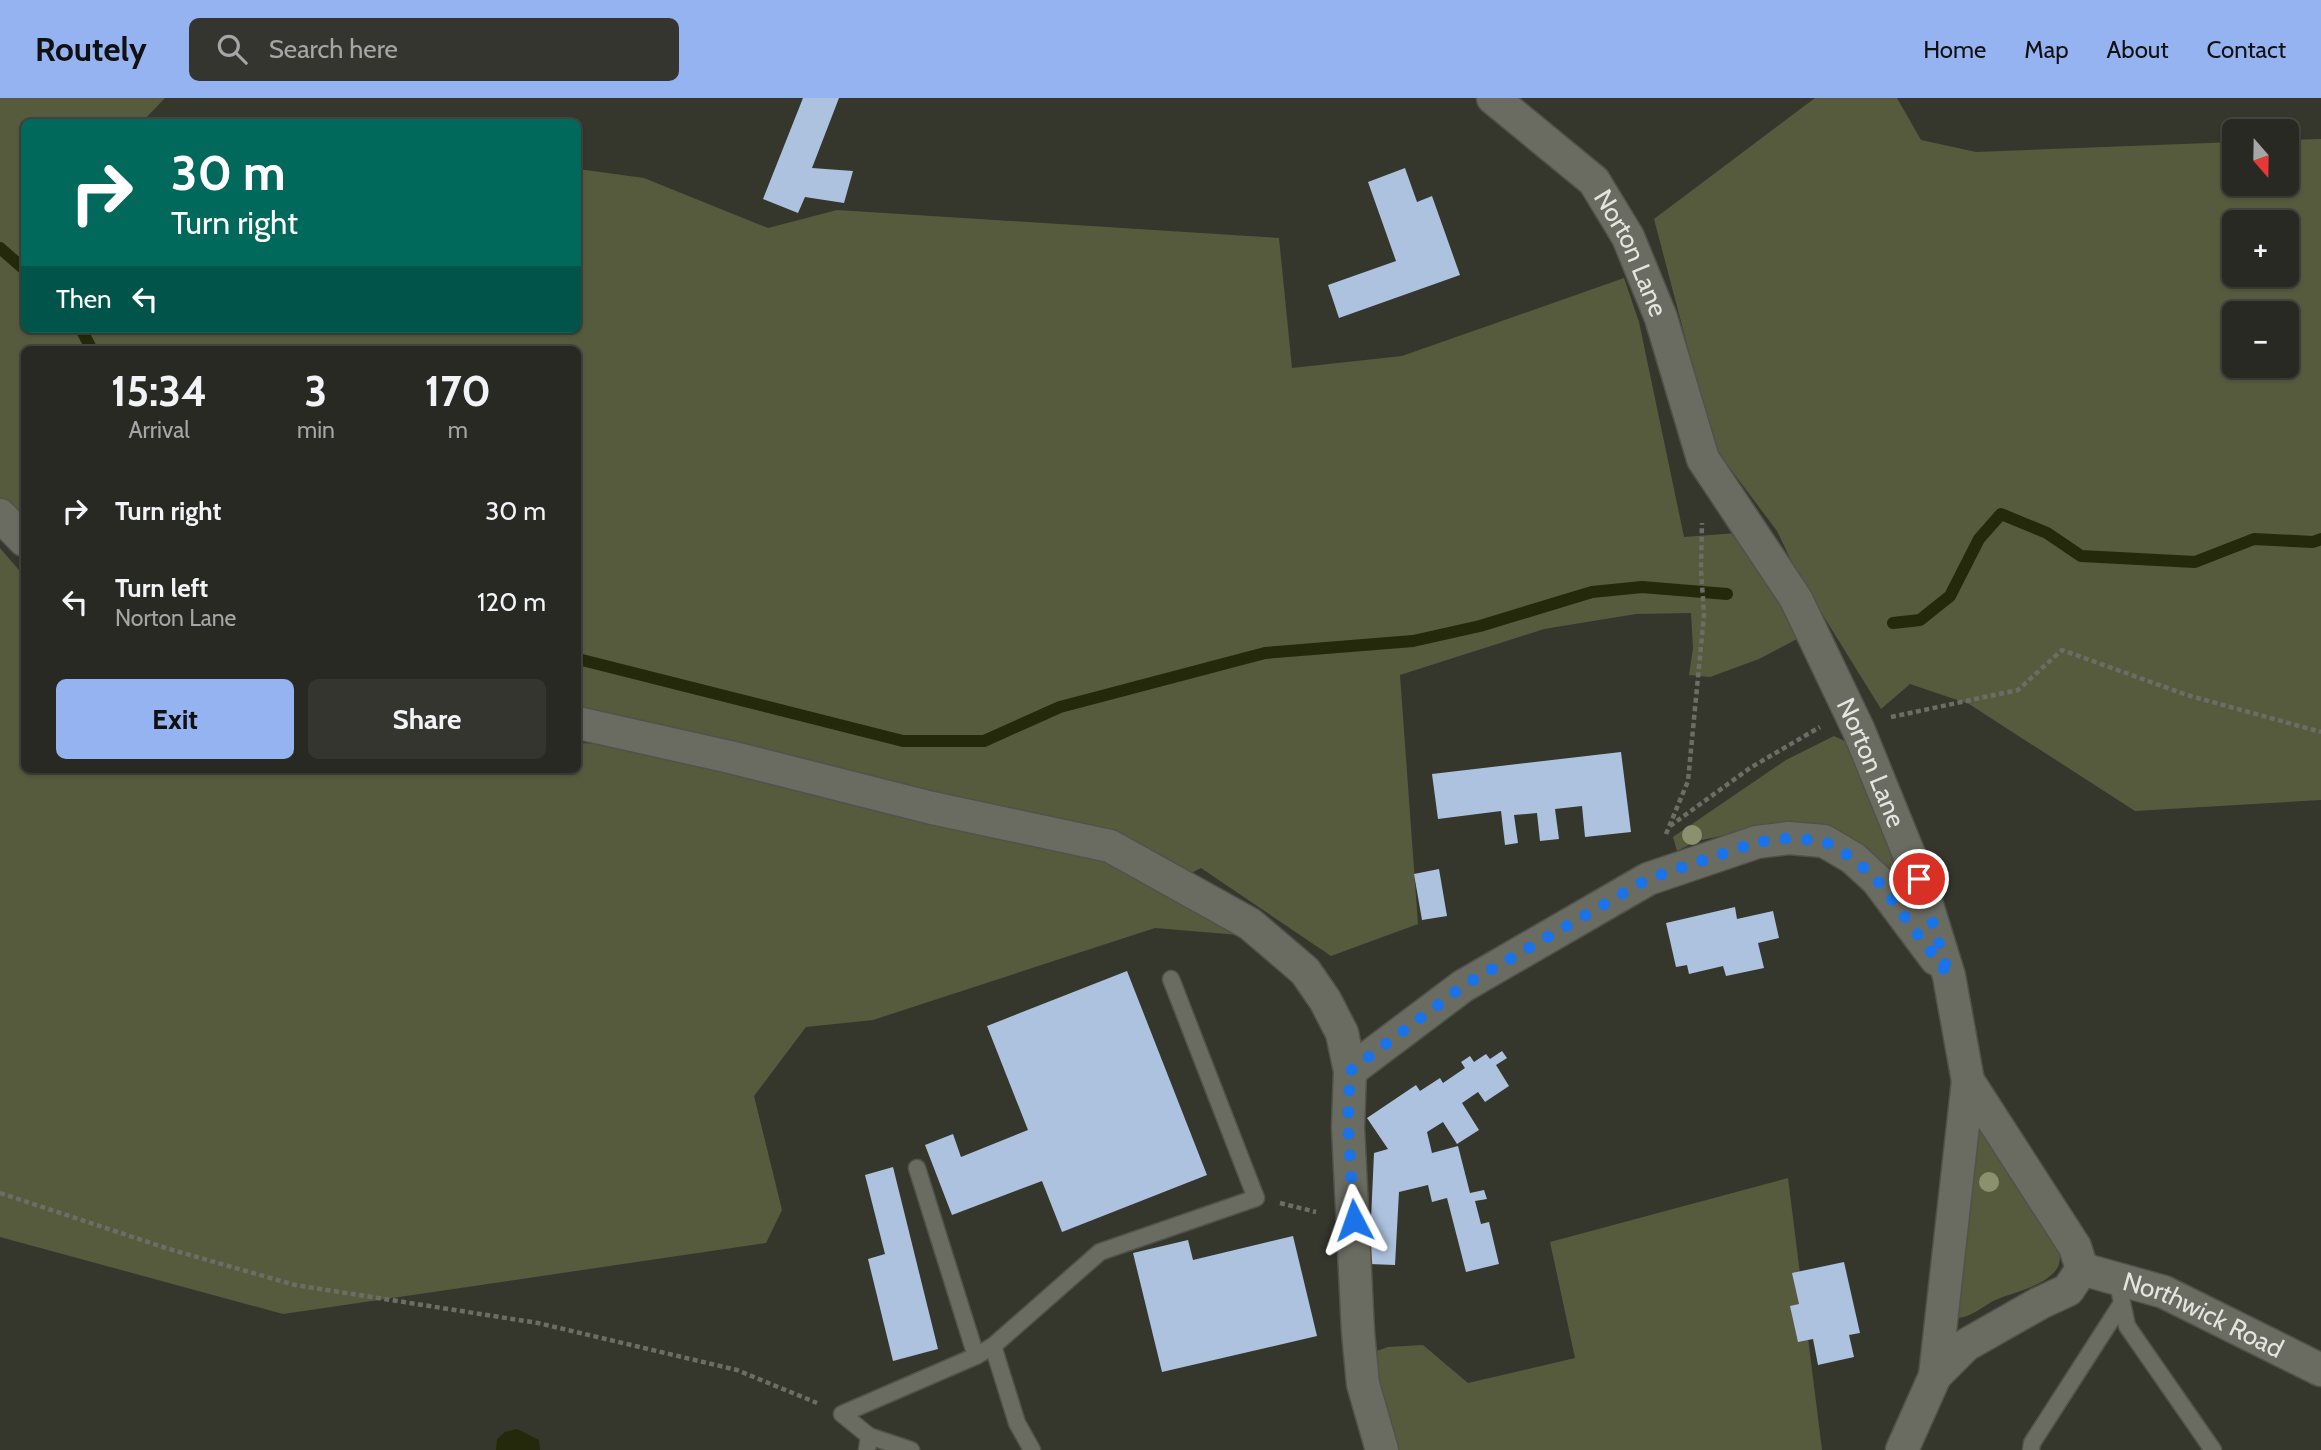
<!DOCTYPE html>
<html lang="en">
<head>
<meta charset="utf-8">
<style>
	body { margin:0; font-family:Cabin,sans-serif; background:#34352f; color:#f1f3f6; height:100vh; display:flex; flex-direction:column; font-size:26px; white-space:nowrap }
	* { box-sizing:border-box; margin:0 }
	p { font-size:23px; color:#a5a6a5 }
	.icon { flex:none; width:38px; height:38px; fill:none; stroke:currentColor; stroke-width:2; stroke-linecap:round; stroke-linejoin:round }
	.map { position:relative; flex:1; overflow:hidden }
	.panel { position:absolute; left:21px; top:248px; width:560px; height:427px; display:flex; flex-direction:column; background:#282922; border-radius:10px; box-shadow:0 2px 5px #0004,0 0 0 2px #444540 }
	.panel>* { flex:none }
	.banner { position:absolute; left:21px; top:21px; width:560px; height:214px; border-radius:10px; box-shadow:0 2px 5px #0004,0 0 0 2px #444540; background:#00695c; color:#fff; overflow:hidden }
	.needle { width:46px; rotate:160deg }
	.tools { position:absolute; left:2222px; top:21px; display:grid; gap:14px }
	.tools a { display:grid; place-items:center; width:77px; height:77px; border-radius:10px; background:#282922; box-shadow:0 2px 5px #0004,0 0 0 2px #444540; font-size:35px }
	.pin { position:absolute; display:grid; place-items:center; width:60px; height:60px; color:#fff; margin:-30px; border:4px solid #fff; border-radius:50%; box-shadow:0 2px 7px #0007 }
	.me { position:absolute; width:77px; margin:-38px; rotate:356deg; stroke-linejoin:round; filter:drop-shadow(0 0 5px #0008) }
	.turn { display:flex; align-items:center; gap:24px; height:147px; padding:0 35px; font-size:32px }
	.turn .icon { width:91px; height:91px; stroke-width:2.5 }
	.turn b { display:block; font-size:49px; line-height:60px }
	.then { display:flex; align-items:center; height:66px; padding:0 35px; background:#0003; gap:14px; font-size:26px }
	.eta { display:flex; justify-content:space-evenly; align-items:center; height:119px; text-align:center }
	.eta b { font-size:42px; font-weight:800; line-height:49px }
	.button { display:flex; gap:14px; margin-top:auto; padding:14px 35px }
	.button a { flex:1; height:80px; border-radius:10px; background:#95b2f1; color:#111; font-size:28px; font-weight:800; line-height:80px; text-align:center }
	.button a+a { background:#34352f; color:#f1f3f6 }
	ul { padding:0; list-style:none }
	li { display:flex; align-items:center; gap:21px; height:91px; padding:0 35px }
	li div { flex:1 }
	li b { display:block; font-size:26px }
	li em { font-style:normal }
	header { display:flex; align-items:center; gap:42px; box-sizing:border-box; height:98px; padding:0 35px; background:#95b2f1; color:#111 }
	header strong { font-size:33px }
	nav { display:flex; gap:38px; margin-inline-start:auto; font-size:24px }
	.search { width:490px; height:63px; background:#34352f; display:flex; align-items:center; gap:18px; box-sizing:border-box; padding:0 24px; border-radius:10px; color:#a5a6a5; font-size:26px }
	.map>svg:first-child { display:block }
	.green { fill:#565b3e; fill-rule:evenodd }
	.water { fill:#25290b }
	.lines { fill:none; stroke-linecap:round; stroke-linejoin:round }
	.stream { stroke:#25290b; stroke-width:12 }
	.building { fill:#acc2df }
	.lane-casing { stroke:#51524a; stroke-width:19 }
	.street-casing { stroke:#51524a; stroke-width:35 }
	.path { stroke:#6c6e65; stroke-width:4.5; stroke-dasharray:5 3.5; stroke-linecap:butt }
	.lane { stroke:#6a6c62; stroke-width:16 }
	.street { stroke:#6a6c62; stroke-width:32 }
	.tree { fill:#8b916c }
	.route { stroke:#1a73e8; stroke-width:12; stroke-dasharray:0 21.6 }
	.labels { text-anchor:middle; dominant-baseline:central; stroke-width:7; stroke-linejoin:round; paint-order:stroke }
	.street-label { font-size:26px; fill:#e4e5df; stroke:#1d1d19 }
</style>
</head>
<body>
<header>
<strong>Routely</strong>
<div class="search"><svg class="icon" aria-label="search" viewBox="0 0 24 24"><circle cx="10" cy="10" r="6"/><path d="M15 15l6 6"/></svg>Search here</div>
<nav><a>Home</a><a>Map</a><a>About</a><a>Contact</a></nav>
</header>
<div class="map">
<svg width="2321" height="1352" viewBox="0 0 2321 1352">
	<rect width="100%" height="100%" fill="#35372d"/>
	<g class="green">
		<polygon points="0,0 165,0 142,24 24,24 24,231 578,231 578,71 644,80 768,130 837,112 1279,140 1292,270 1402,258 1624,180 1639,224 1684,439 1737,435 1770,485 1799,540 1759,561 1710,579 1689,577 1693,550 1691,515 1636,516 1544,531 1400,577 1418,826 1331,858 1201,770 1160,791 1239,837 1155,830 873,922 806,929 754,998 782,1112 766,1145 283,1216 0,1139 0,450 24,478 24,672 578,672 578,645 604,646 578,633 578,252 24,252 24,423 0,403"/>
		<path d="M 1815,0 L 1897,0 L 1921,42 L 1976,54 L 2235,44 L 2235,86 L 2287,86 L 2287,42 L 2321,41 L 2321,702 L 2135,713 L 1969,606 L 1910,586 L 1881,611 L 1798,477 L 1777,433 L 1714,349 L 1654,121 ZM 2235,124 L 2287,124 L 2287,177 L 2235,177 ZM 2235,215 L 2287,215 L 2287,268 L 2235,268 Z"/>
		<polygon points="1834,638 1847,644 1921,823 1880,771 1750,732 1697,743 1677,753 1673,739 1786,662"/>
		<path d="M 1975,1009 L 2060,1153 C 2060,1158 2060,1165 2058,1169 C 2046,1189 2012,1194 1993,1203 C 1981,1210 1971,1219 1957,1220 L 1954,1211 Z"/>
		<polygon points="1788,1080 1822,1352 1393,1352 1368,1256 1388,1249 1423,1247 1468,1285 1575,1260 1550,1144"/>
	</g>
	<polygon class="water" points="517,1331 539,1342 540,1352 496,1352 497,1341 505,1334"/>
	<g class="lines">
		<g class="stream">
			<polyline points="0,150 24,171"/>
			<polyline points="81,231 92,252"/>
			<polyline points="1893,525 1920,522 1950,498 1979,441 2001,416 2047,435 2081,458 2195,464 2254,441 2313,444 2321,441"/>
			<polyline points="578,561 903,643 984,643 1060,609 1265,555 1413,543 1480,528 1592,494 1642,489 1727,496"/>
		</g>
	</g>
	<g class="building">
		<polygon points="803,0 839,0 812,70 853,73 844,105 805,99 798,115 763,101"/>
		<polygon points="1405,70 1417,104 1432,98 1460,177 1339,220 1328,187 1396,163 1368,84"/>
		<polygon points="1621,654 1631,734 1585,739 1582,708 1555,711 1559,741 1540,743 1537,715 1514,717 1518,745 1505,747 1501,713 1438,721 1432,676"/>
		<polygon points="1439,771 1447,818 1422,822 1414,776"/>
		<polygon points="1735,809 1737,821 1773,813 1779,840 1758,845 1764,870 1726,878 1723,868 1689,876 1687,867 1676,869 1666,825"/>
		<polygon points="1127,873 1207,1077 1062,1134 1042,1083 952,1117 925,1047 953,1036 961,1059 1028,1032 987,928"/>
		<polygon points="1502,953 1507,960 1496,967 1509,988 1485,1004 1478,994 1462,1005 1479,1032 1457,1046 1443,1024 1427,1034 1432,1055 1458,1048 1470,1095 1484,1092 1487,1101 1475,1103 1481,1126 1489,1124 1499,1166 1466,1174 1447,1100 1432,1104 1428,1087 1399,1094 1395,1167 1369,1166 1374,1055 1388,1051 1367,1020 1416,987 1420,993 1440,980 1443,985 1465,970 1461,964 1470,958 1474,964 1486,956 1490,961"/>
		<polygon points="893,1069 938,1251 893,1263 868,1161 885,1156 865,1077"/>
		<polygon points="1293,1138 1317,1238 1162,1274 1133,1155 1188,1142 1193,1162"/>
		<polygon points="1844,1164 1860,1235 1849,1237 1854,1259 1818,1267 1813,1241 1798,1244 1790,1208 1799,1206 1792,1175"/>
	</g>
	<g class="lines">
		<g class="lane-casing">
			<g id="lane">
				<polyline points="917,1070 976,1258"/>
				<polyline points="2117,1181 2127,1228 2213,1352"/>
				<polyline points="993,1248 1017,1325 1032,1352"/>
				<polyline points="869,1338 842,1316 976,1258 993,1248 1100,1154 1256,1100 1171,881"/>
				<polyline points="867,1352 869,1338 911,1352"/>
				<polyline points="2031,1352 2032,1345 2122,1205"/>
			</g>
		</g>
		<g class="street-casing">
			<g id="street">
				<path id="s1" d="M 1493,0 L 1594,83 L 1628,139 L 1661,220 L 1703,361 L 1796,501 L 1859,633 L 1919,781 L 1949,878 L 1968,983 L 2075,1149 L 2082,1171 L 2068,1192 L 2040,1205 L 1966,1247 L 1935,1278 L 1902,1352"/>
				<polyline points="0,417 24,442"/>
				<polyline points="578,625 730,659 932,710 1110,748 1250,826 1305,873 1325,902 1342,935 1350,973 1348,1029 1358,1234 1363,1286 1382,1352"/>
				<polyline points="1350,973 1463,888 1648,781 1757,744 1789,740 1824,743 1853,760 1877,782 1936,861"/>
				<path id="s2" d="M 2082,1171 L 2164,1194 L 2321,1272"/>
				<polyline points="1935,1278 1968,983"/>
			</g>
		</g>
		<g class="path">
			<polyline points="1891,619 2018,592 2062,552 2187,597 2321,634"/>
			<polyline points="1670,728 1750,670 1820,629"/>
			<polyline points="1666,736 1688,683 1704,517 1701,471 1702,425"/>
			<polyline points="0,1095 169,1151 295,1187 538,1225 737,1272 817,1305"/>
			<polyline points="1280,1105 1316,1114"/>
		</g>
		<use href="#lane" class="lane"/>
		<use href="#street" class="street"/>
	</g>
	<g class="tree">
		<circle cx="1692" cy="737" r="10"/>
		<circle cx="1989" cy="1084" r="10"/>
	</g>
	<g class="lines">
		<polyline class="route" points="1354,1122 1348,1029 1350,973 1463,888 1648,781 1757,744 1790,740 1824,743 1853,760 1877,782 1949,878 1919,781"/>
	</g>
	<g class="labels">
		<g class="street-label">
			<text stroke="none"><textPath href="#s1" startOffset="212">Norton Lane</textPath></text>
			<text stroke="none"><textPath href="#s1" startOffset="779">Norton Lane</textPath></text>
			<text stroke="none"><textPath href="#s2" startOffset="130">Northwick Road</textPath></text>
		</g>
	</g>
</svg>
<div class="tools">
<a><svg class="needle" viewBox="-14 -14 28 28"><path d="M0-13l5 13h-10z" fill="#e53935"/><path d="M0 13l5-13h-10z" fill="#a5a6a5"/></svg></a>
<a>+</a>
<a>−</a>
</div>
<div class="pin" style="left:1919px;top:781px;background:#d93025"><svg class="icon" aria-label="arrive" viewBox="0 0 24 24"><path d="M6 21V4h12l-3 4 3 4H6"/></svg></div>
<svg class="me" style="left:1354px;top:1122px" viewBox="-20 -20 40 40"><path d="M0-17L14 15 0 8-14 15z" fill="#1a73e8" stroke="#fff" stroke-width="4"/></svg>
<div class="banner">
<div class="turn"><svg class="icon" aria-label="right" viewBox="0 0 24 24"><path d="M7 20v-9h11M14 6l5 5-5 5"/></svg><div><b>30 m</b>Turn right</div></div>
<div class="then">Then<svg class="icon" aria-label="left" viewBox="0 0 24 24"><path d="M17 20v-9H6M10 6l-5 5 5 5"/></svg></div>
</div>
<section class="panel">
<div class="eta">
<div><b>15:34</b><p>Arrival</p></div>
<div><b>3</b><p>min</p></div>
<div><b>170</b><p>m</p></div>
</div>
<ul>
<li><svg class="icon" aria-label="right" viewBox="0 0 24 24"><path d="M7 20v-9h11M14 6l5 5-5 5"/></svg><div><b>Turn right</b></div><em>30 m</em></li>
<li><svg class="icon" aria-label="left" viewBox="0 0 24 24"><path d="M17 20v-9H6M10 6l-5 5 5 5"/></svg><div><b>Turn left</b><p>Norton Lane</p></div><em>120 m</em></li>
</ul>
<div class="button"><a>Exit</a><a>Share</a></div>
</section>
</div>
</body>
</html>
